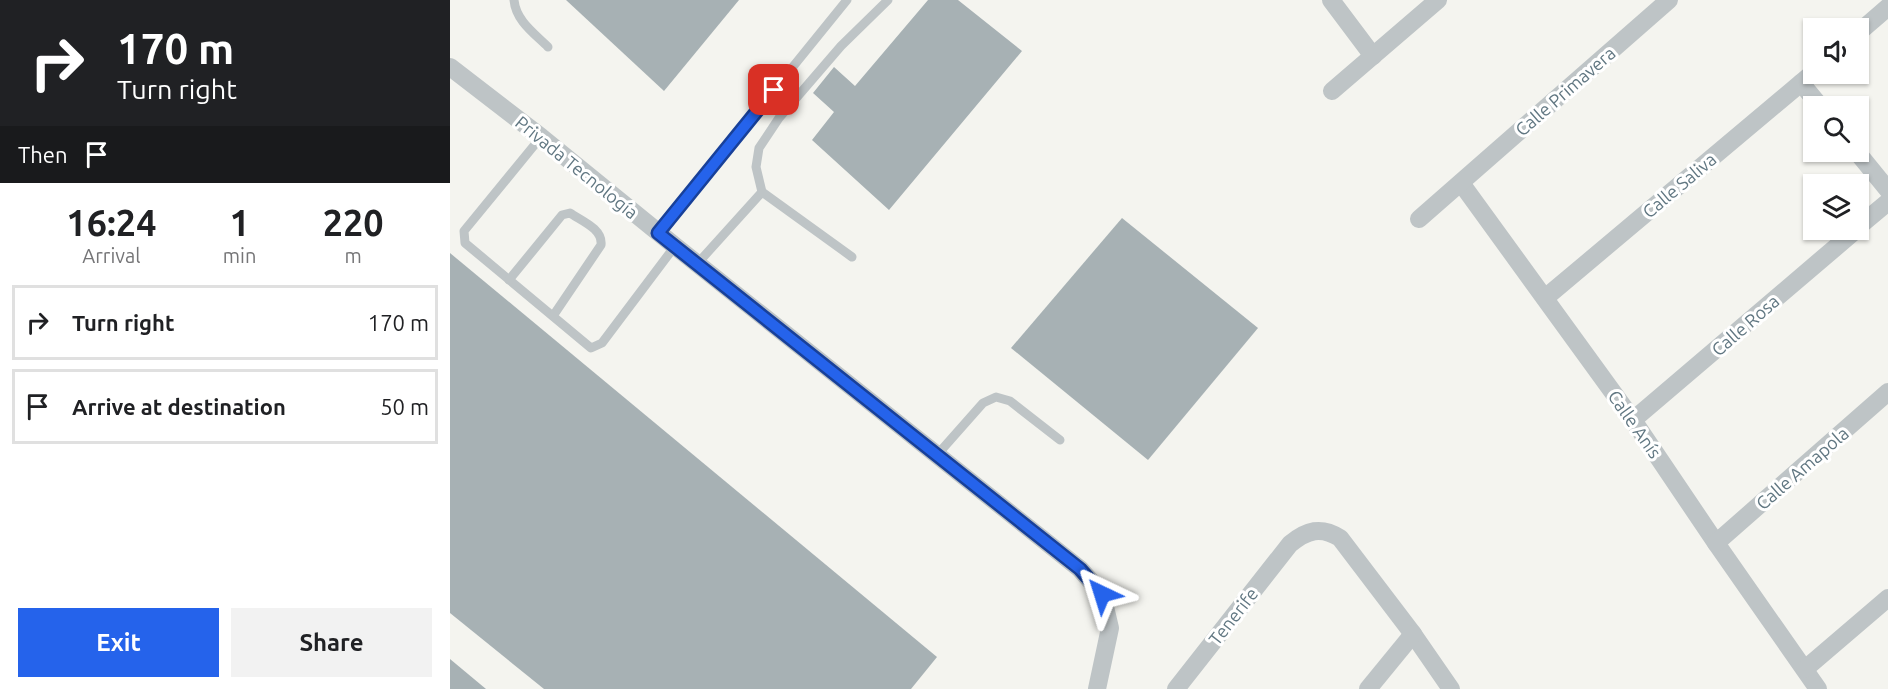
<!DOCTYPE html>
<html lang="en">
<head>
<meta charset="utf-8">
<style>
	body { margin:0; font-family:Ubuntu,sans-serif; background:#f2f2f2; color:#202124; height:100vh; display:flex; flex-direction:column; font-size:22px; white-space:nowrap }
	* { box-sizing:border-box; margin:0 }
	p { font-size:20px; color:#757577 }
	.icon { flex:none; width:33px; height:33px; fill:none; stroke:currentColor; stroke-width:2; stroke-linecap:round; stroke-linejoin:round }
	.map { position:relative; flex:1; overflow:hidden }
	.details { display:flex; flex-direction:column; background:#fff; width:450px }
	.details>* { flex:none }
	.top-card { background:#202124; color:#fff; overflow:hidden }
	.tools { position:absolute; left:1353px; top:18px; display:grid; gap:12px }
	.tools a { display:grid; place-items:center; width:66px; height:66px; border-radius:0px; background:#fff; box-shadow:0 2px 4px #0004; font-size:30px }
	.pin { position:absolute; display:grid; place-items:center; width:51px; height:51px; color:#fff; margin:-26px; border-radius:12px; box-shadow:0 3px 9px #0006 }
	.me { position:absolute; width:66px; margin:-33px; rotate:319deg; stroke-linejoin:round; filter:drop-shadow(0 0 4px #0008) }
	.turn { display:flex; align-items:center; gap:21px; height:126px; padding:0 18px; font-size:27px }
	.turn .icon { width:78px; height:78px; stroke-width:2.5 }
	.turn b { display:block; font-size:42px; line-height:51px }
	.then { display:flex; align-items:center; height:57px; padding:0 18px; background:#0003; gap:12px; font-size:22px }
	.eta { display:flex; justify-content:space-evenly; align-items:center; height:102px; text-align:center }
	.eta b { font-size:36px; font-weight:700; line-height:42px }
	.cta { display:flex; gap:12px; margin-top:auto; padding:12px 18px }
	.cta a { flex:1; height:69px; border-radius:0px; background:#2563eb; color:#fff; font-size:24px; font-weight:700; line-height:69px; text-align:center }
	.cta a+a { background:#f2f2f2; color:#202124 }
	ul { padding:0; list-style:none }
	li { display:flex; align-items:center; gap:18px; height:75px; margin:0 12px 9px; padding:0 6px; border:3px solid #e0e0e0; border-radius:0px }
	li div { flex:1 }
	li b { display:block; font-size:22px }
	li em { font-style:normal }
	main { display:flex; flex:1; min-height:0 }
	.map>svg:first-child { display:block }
	.building { fill:#a7b1b4 }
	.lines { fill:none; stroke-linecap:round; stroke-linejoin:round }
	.service { stroke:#bec4c6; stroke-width:9 }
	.minor { stroke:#bec4c6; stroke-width:18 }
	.route-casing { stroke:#184099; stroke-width:15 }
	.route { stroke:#2563eb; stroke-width:10 }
	.labels { text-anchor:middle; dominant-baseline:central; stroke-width:6; stroke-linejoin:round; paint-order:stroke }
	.street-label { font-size:18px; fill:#617782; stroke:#fff }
</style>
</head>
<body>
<main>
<section class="details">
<div class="top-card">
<div class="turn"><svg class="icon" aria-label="right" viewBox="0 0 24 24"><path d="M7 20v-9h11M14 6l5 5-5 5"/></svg><div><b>170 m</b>Turn right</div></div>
<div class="then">Then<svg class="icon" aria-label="arrive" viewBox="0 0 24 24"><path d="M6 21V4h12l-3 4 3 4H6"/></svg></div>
</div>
<div class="eta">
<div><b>16:24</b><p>Arrival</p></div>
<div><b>1</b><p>min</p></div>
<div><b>220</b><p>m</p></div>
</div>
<ul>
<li><svg class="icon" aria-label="right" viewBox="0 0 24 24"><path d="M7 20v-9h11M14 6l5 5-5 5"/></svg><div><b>Turn right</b></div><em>170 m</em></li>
<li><svg class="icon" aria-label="arrive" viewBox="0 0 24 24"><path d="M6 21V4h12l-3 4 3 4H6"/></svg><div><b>Arrive at destination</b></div><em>50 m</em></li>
</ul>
<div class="cta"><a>Exit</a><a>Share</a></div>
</section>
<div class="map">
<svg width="1438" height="689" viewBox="0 0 1438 689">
	<rect width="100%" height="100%" fill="#f4f4ef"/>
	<g class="building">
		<polygon points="116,0 289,0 214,91"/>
		<polygon points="478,0 508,0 572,51 439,210 362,140 384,112 363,93 384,67 405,86"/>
		<polygon points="672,218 808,328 698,460 561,348"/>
		<polygon points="0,253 487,657 461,689 94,689 0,613"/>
		<polygon points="0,659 36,689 0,689"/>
	</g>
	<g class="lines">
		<g class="service">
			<path d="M 64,0 C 66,21 84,33 98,47"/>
			<polyline points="91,137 14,231 15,243 141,348 152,343 225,246"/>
			<polyline points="312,192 306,167 309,148 329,118 391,46 438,0"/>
			<polyline points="208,233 397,0"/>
			<polyline points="247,264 312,192 402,257"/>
			<path d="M 59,280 L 112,215 L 120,213 C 132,221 153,229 151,245 L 103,316"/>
			<polyline points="487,455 533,403 546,397 560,401 610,440"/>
		</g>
		<g class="minor">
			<polyline points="881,0 923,56"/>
			<polyline points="1408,33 1438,7"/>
			<polyline points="0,67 91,137 225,246 630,569 652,594 660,628 647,689"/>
			<polyline points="1351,83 1370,106"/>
			<polyline points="882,91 988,0"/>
			<polyline points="1407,152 1438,190"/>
			<polyline points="1011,183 1183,420 1266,543 1368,689"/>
			<polyline points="969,219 1219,0"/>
			<polyline points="1408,227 1438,202"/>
			<polyline points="1095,298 1364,72"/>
			<polyline points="1183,420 1406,230"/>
			<polyline points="1266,543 1438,392"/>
			<polyline points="1355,669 1438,598"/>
			<path d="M 726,689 L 840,544 C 857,530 871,526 890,538 L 963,634 L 1001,689"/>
			<polyline points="918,689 963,634"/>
		</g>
	</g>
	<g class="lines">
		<g class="route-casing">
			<polyline id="route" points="324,90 208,233 630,569 652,594"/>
		</g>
		<use href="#route" class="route"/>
	</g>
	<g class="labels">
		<g class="street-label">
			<text transform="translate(1115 91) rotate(-41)">Calle Primavera</text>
			<text transform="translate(127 167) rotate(39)">Privada Tecnología</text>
			<text transform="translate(1229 185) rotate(-40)">Calle Saliva</text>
			<text transform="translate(1295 325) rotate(-41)">Calle Rosa</text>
			<text transform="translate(1185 424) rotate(55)">Calle Anís</text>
			<text transform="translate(1352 468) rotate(-41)">Calle Amapola</text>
			<text transform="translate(783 616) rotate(-52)">Tenerife</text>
		</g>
	</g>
</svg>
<div class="tools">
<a><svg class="icon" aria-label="sound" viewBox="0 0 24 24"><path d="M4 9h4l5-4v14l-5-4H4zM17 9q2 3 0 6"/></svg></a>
<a><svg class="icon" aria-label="search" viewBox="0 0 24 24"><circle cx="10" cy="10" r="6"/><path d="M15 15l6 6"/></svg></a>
<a><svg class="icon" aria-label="layers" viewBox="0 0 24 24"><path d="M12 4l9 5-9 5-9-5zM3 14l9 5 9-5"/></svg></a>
</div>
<div class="pin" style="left:324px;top:90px;background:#d93025"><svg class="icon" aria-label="arrive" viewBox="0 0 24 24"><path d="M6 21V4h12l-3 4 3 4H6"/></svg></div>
<svg class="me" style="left:652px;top:594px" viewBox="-20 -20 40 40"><path d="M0-17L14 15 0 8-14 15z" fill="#2563eb" stroke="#fff" stroke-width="4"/></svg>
</div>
</main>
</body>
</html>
